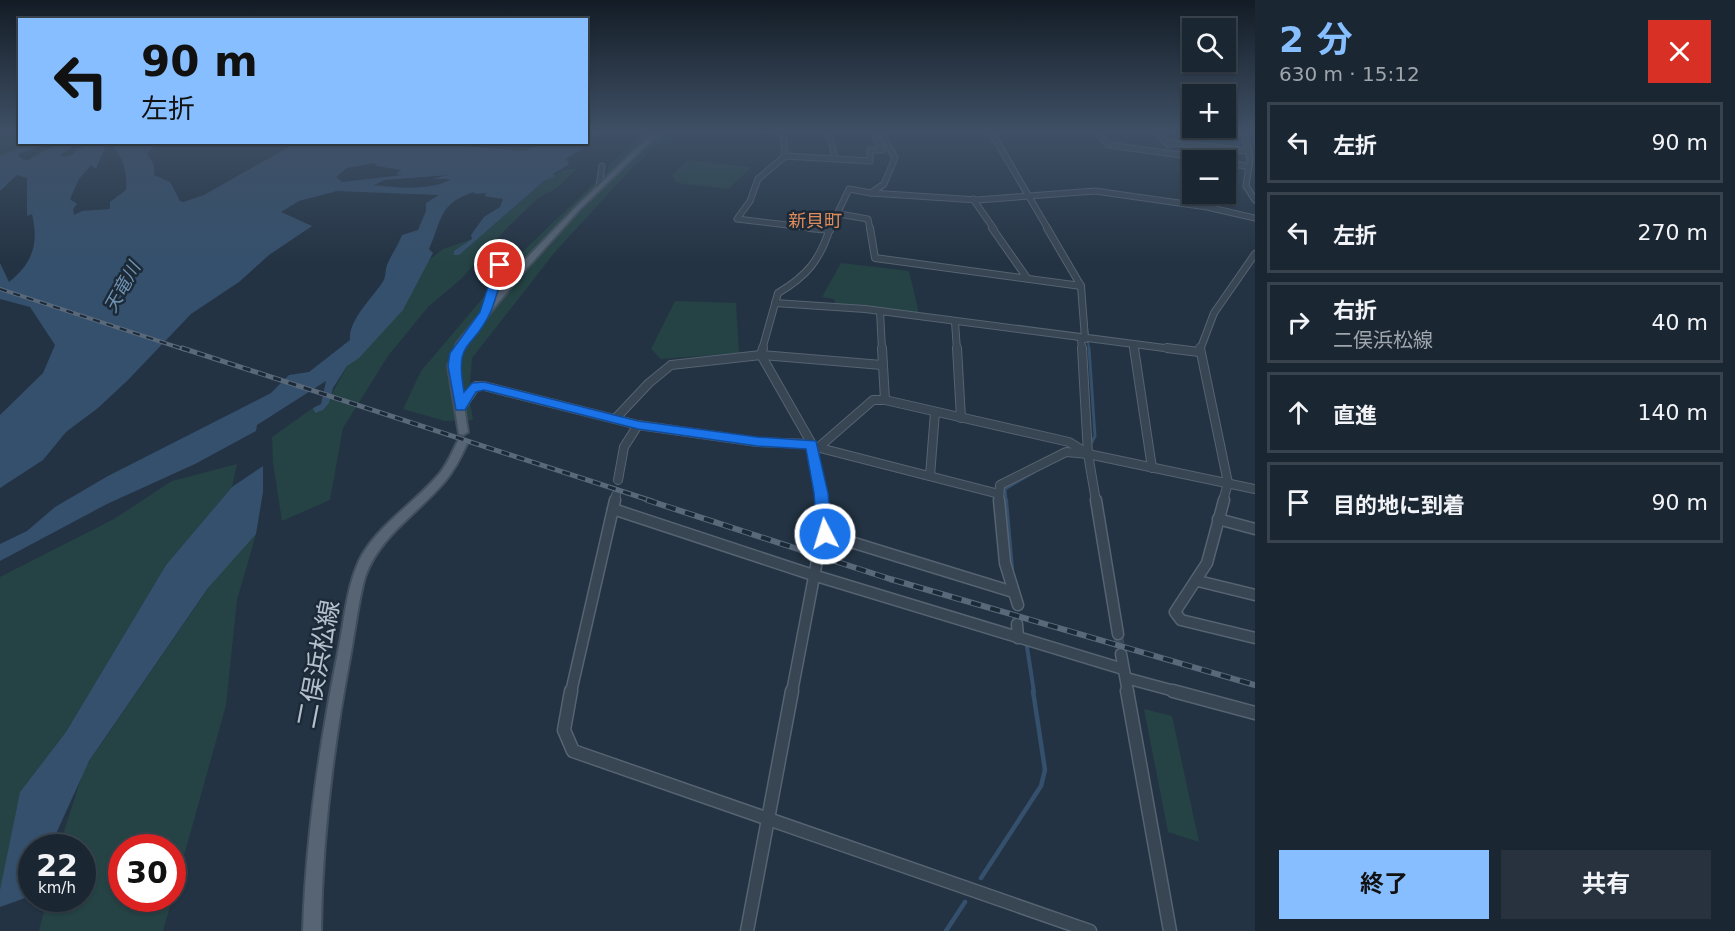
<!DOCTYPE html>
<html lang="ja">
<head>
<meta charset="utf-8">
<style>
	body { margin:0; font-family:"DejaVu Sans","Noto Sans JP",sans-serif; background:#27323e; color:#f1f3f6; height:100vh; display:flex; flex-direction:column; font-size:22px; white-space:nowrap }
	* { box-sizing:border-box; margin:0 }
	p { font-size:20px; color:#9fa5ac }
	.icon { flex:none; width:33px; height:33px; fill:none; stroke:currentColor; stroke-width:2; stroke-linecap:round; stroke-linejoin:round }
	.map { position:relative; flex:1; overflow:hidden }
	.details { display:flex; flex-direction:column; background:#1a2632; width:480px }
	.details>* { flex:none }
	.top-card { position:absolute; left:18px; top:18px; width:570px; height:126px; border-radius:0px; box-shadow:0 2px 4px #0004,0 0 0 2px #38434d; background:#87beff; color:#111; overflow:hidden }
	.controls { position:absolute; left:1182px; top:18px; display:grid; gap:12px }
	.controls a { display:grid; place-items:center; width:54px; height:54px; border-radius:0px; background:#1a2632; box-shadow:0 2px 4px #0004,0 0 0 2px #38434d; font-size:30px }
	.speed { position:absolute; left:18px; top:834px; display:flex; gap:12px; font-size:30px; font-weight:700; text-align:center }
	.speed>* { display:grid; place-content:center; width:78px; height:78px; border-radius:50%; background:#1a2632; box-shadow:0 2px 4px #0004,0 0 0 2px #38434d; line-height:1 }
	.speed small { font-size:15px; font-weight:400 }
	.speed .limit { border:9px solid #d22; background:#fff; color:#111 }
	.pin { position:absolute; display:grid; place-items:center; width:51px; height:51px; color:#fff; margin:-26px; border:3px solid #fff; border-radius:50%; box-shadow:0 2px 6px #0007 }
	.me { position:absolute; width:66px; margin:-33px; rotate:355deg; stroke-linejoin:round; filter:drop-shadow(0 0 4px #0008) }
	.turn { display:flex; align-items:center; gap:21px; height:126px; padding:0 24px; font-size:27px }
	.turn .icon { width:78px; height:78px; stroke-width:2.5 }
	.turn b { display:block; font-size:42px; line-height:51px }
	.round { display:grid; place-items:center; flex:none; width:63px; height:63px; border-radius:0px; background:#27323e }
	.summary { display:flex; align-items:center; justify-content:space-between; height:102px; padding:0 24px }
	h1 { font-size:36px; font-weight:700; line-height:45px; color:#87beff }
	.action { display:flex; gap:12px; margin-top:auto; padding:12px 24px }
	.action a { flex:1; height:69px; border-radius:0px; background:#87beff; color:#111; font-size:24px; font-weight:700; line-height:69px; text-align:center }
	.action a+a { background:#27323e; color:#f1f3f6 }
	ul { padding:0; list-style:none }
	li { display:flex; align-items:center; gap:18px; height:81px; margin:0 12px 9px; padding:0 12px; border:3px solid #38434d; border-radius:0px }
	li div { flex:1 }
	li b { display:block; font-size:22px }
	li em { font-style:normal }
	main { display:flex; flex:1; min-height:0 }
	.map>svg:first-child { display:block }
	.green { fill:#254344; fill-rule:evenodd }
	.water { fill:#35506c; fill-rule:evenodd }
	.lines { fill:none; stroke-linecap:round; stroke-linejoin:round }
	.stream-far4 { stroke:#35506c; stroke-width:1.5 }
	.stream-far3 { stroke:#35506c; stroke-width:2 }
	.stream-far2 { stroke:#35506c; stroke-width:3 }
	.stream-far1 { stroke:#35506c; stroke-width:4 }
	.stream { stroke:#35506c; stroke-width:4.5 }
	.minor-tunnel { stroke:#394858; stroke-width:10; stroke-dasharray:10 4.5; stroke-linecap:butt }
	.minor-far4-casing { stroke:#566370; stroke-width:7 }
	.minor-far3-casing { stroke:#566370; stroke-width:8 }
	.minor-far2-casing { stroke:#566370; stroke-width:10 }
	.minor-far1-casing { stroke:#566370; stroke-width:13 }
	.minor-casing { stroke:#566370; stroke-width:15 }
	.major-casing { stroke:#414e5c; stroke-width:4 }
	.minor-far4 { stroke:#384553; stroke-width:5 }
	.minor-far3 { stroke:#384553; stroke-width:6 }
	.minor-far2 { stroke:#384553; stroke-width:8 }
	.minor-far1 { stroke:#384553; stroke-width:10 }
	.minor { stroke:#384553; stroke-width:12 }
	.major { fill:#566473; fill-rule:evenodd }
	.rail-far2-casing { stroke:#59697a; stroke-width:4 }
	.rail-far1-casing { stroke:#59697a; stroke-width:5 }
	.rail-casing { stroke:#59697a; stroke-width:6 }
	.rail-far2 { stroke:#1c2a38; stroke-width:2; stroke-dasharray:7; stroke-linecap:butt }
	.rail-far1 { stroke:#1c2a38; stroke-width:3; stroke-dasharray:8; stroke-linecap:butt }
	.rail { stroke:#1c2a38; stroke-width:4; stroke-dasharray:10; stroke-linecap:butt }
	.route { fill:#1a73e8; stroke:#114b97; stroke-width:1.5 }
	.labels { text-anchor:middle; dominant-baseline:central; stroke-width:5; stroke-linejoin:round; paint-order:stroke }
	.far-neighbourhood-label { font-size:18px; fill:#e08b5c; stroke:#1c2a38 }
	.far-water-label { font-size:18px; font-style:italic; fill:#7193b3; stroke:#1c2a38 }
	.near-street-label { font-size:26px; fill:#b5c0cd; stroke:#1c2a38 }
</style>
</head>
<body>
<main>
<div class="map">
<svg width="1255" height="931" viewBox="0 0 1255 931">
	<rect width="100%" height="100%" fill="#233343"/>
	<g class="green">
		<polygon points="0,132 19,132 20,142 33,143 0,156"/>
		<polygon points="646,132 672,132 629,171 555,252 472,358 469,397 473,420 445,421 403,409 421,371 521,253 607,171 608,165"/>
		<polygon points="687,160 751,167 729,189 677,183 672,175"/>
		<polygon points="578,168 557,188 538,198 508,227 461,279 428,307 388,356 343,428 330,500 282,521 273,462 272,437 313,408 323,410 347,366 406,304 429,260 443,249 478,237 542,183 563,170"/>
		<polygon points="841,263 909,271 919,314 836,305 834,299 822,297"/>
		<polygon points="675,301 736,303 739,353 661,359 651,349"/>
		<polygon points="237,464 232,487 166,565 66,732 20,792 0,894 0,577 114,519 172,481"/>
		<path d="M 256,534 L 237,600 L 226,705 L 163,931 L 39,931 L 47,899 L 82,898 L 82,848 L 59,847 L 84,769 L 227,561 ZM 122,848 L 172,848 L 172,898 L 122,898 Z"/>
		<polygon points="1144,709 1172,716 1199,842 1168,832"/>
	</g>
	<g class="water">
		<path d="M 587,132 L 604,132 L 588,139 L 592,143 L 566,159 L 569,162 L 568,165 L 553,174 L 555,176 L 544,181 L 459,255 L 454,255 L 454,251 L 472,239 L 471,235 L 484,217 L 500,207 L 503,199 L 484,196 L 487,193 L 475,194 L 474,192 C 438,203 442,221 429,249 L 433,253 L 403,310 L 359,358 L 347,366 L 333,388 L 329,403 L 323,410 L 315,413 L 313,408 L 321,404 L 326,381 L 257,425 L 256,431 L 195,464 L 107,504 L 0,561 L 0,544 L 27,531 L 55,507 L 108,476 L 271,393 L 289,375 L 309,372 L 350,340 C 348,321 371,299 382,283 C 386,278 385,271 387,265 C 391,255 398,246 402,235 L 418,230 L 426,211 L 426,203 L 439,195 L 337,191 L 299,201 L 281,212 L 312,226 L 269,255 L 239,282 L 191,314 L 128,380 L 98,408 L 66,432 L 43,460 L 0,488 L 0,415 L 43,373 L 55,345 L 30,307 L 0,299 L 0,263 L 9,282 C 33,263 39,243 32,214 L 27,216 L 27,178 L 17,175 L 0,191 L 0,156 L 30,143 L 53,143 L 20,153 L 18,156 L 26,161 L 58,143 L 77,143 L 62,154 L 61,157 L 73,155 L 76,149 L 80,149 L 87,143 L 107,143 L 96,169 L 91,165 L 79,179 L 70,199 L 77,204 L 73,209 L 74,215 L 82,211 L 110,209 L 110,202 L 126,190 C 128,172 123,155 109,143 L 158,143 L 147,153 L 154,165 L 154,175 L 170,182 L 180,201 L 183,202 L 204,195 L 296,143 L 393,142 L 393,146 L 462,146 L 524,151 L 545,143 L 586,142 ZM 375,163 L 376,166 L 401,170 L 396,174 L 403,175 L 342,182 L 336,177 L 347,168 ZM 448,175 L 432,179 L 451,179 C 432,191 396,188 374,185 L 384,180 Z"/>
		<polygon points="263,466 263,492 256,534 208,588 89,761 50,847 32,848 31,889 28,897 0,907 0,890 20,792 66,732 166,565 232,487"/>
	</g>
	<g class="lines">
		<polyline class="stream-far4" points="995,132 1043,216"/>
		<g class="stream-far3">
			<polyline points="1082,284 1088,336"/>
			<polyline points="1088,341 1089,350"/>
		</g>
		<g class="stream-far2">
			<polyline points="1089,348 1095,436 1092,442"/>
			<polyline points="1006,501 1005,489 1034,472"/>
		</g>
		<g class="stream-far1">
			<polyline points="1006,500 1012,569"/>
			<polyline points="1027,647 1034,692"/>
		</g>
		<g class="stream">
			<polyline points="981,878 1041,786 1045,770 1033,691"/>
			<polyline points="946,931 965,902"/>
		</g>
		<g class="minor-tunnel">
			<polyline points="1017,624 1018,605"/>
			<polyline points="1118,634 1121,654"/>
		</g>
		<g class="minor-far4-casing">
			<g id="minor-far4">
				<polyline points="783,132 785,156 758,179 750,201 737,219 822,229"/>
				<polyline points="829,132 835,159"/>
				<polyline points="991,132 1048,229"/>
				<polyline points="1097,132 1108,145 1218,160"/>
				<polyline points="1156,132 1169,145"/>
				<polyline points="1244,132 1250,159 1246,186 1255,200"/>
				<polyline points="1165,142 1249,151"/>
				<polyline points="785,156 870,161 870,150 882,150 873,132"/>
				<polyline points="1226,162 1249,167"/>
				<polyline points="599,187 602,166"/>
				<polyline points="871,193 977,200 1095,191 1207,207 1255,218"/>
				<polyline points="973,199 994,229"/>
				<polyline points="839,214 868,219 870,229"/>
				<polyline points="830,229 849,189 871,193 884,184 895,158 881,132"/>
			</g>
		</g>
		<g class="minor-far3-casing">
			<g id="minor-far3">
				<polyline points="809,228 830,230"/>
				<polyline points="870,228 875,258 1081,286"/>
				<polyline points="992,228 1027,278"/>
				<polyline points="1047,228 1081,286 1085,339"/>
				<polyline points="775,303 865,309 1180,350"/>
				<polyline points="880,311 882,350"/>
				<polyline points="485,312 500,265"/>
				<polyline points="955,322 957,350"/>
				<polyline points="1081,339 1082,350"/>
				<polyline points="1133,344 1134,350"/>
				<path d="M 762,350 L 778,293 C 807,276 820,260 830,228"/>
				<polyline points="1200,350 1214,313 1255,254"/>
			</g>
		</g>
		<g class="minor-far2-casing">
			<g id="minor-far2">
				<polyline points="763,348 761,355 813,446 822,501"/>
				<polyline points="882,348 885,400"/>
				<polyline points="957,348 961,418"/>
				<polyline points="1082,348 1088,454 1096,501"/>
				<polyline points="1134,348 1152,468"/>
				<polyline points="1167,348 1199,352"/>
				<polyline points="1200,348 1228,483 1223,501"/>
				<polyline points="461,408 476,386 484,386 638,425 757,442 811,444"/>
				<polyline points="616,418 649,383 671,365 761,355 882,365"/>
				<polyline points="816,447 999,494"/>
				<polyline points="819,447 873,400 885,400 1069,442 1085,452"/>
				<polyline points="930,476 935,412"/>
				<polyline points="618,480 624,447 638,425"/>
				<polyline points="615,501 616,495"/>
				<polyline points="999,501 1000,485 1066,452 1088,454 1255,489"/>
			</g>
		</g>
		<g class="minor-far1-casing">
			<g id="minor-far1">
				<polyline points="999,500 1005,563 1018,605"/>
				<polyline points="1096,500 1118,634"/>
				<polyline points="1224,500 1207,563 1175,612 1181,620 1255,638"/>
				<polyline points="613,509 813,575 1123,669"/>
				<polyline points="1218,519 1255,529"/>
				<polyline points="825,534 1010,591"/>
				<polyline points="821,546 825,534 822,500"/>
				<polyline points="1198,581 1255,595"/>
				<polyline points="1017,624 1018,638"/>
				<polyline points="1121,654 1128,692"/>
				<polyline points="1126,678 1178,692"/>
				<polyline points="571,692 615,500"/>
				<polyline points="792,692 817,561"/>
			</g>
		</g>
		<g class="minor-casing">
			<g id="minor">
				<polyline points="571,691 564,730 573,751 1090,931"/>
				<polyline points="1127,691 1170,931"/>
				<polyline points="1173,691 1255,713"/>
				<polyline points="747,931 792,691"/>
			</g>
		</g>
		<g class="major-casing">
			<g id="major">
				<polygon points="654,132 660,132 581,208 527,268 465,343 458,366 468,432 463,435 459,434 448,366 457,343 521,264 577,206"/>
				<path d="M 462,440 L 467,444 C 461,457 455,469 446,480 C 419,513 380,535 365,577 C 358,603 355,631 350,658 C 333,748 322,839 321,931 L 303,931 C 306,835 320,741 339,647 C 345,617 347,583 362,555 C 382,522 416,502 440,473 C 448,463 452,452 458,441 Z"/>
			</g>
		</g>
		<use href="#minor-far4" class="minor-far4"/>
		<use href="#minor-far3" class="minor-far3"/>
		<use href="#minor-far2" class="minor-far2"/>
		<use href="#minor-far1" class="minor-far1"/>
		<use href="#minor" class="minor"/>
		<use href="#major" class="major"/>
		<g class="rail-far2-casing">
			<polyline id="rail-far2" points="0,289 186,350"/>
		</g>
		<g class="rail-far1-casing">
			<polyline id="rail-far1" points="182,348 652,501"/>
		</g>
		<g class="rail-casing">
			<polyline id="rail" points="647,500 890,579 1255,685"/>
		</g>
		<use href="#rail-far2" class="rail-far2"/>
		<use href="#rail-far1" class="rail-far1"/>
		<use href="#rail" class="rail"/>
	</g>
	<linearGradient id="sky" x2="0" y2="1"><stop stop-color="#131c25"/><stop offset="0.5" stop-color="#3f5066"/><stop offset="1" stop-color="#3f5066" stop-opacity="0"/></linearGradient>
	<rect width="1255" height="263" fill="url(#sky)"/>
	<path class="route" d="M 500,262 L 505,265 C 500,280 497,297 491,311 C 473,352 454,337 464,392 L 472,383 L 484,382 L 638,421 L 757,437 L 816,441 L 828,493 L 832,534 L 830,538 L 825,540 L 817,534 L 814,493 L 806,449 L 757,446 L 638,429 L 484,390 L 476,392 L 465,410 L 456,410 L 448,366 L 450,353 L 480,312 L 495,265 Z"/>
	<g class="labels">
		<g class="far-neighbourhood-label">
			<text x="815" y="220">新貝町</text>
		</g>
		<g class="far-water-label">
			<text transform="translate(122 287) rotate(-61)">天竜川</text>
		</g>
		<g class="near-street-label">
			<text transform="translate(318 664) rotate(-79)">二俣浜松線</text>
		</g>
	</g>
</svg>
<div class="controls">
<a><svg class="icon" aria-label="search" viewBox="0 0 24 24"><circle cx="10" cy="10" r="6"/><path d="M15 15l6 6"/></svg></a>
<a>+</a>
<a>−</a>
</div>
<div class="speed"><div>22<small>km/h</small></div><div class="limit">30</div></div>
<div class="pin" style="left:500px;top:265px;background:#d93025"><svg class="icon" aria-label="arrive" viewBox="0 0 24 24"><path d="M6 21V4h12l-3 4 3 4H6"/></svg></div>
<svg class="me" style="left:825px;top:534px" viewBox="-20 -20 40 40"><circle r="17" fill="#1a73e8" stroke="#fff" stroke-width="3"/><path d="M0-11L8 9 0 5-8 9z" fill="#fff"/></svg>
<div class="top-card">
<div class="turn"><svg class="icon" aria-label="left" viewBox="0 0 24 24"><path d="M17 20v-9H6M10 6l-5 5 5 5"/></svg><div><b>90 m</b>左折</div></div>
</div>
</div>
<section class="details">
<div class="summary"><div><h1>2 分</h1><p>630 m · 15:12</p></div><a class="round" style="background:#d93025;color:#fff"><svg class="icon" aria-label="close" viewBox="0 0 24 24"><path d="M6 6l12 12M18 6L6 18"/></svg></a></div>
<ul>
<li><svg class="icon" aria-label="left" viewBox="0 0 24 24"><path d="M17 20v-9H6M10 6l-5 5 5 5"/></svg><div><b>左折</b></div><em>90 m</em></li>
<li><svg class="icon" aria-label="left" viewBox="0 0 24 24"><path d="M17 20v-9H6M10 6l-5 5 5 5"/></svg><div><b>左折</b></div><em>270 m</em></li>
<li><svg class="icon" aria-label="right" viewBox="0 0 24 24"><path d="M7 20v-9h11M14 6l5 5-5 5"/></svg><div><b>右折</b><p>二俣浜松線</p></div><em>40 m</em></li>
<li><svg class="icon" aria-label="ahead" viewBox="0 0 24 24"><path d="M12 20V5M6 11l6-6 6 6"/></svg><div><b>直進</b></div><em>140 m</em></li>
<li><svg class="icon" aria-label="arrive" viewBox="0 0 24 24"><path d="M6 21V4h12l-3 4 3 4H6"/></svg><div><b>目的地に到着</b></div><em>90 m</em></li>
</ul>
<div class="action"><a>終了</a><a>共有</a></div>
</section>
</main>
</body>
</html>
